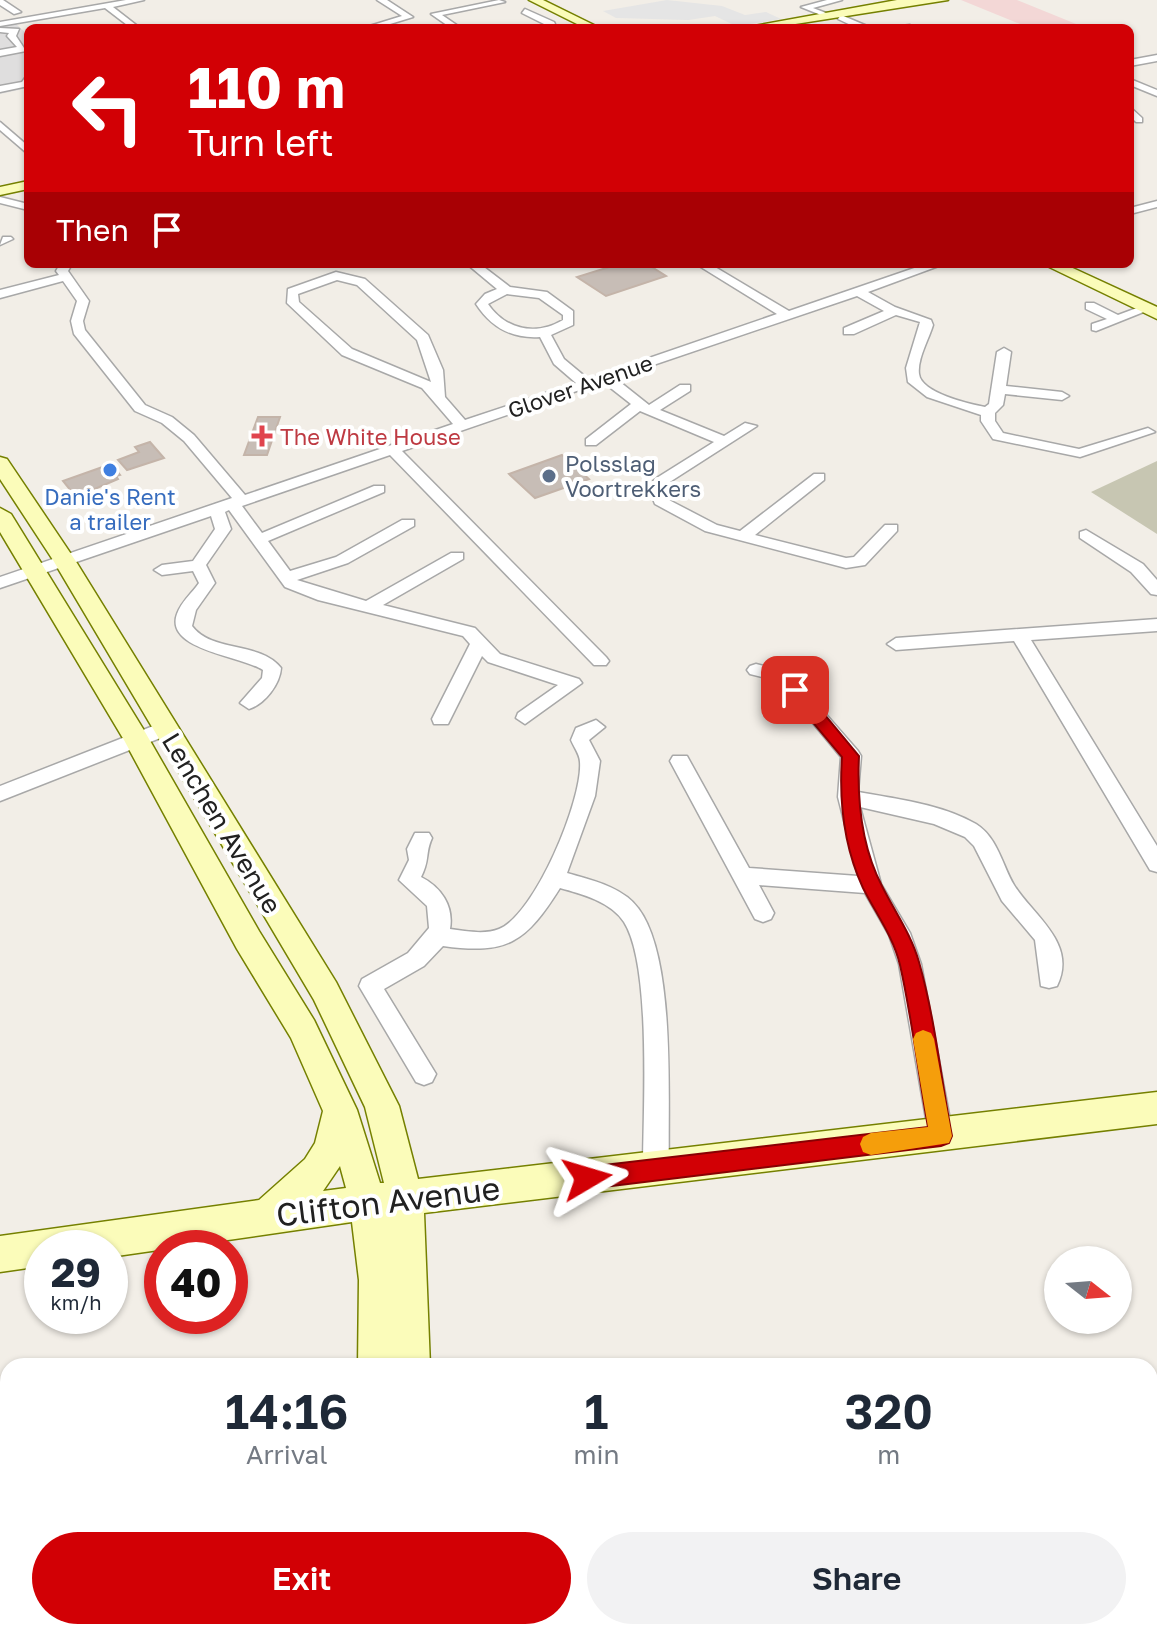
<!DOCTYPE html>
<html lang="en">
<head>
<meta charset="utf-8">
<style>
	body { margin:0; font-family:"Golos Text",sans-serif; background:#f2f2f3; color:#1f2937; height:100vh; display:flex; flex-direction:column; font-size:30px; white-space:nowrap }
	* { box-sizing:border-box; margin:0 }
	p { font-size:26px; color:#747a83 }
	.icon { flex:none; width:44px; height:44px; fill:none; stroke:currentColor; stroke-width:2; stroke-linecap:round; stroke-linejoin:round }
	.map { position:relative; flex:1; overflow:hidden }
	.side { position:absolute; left:0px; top:1358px; width:1158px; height:282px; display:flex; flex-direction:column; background:#fff; border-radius:24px 24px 0 0; box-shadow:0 2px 6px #0004 }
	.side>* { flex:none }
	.banner { position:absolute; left:24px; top:24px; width:1110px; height:244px; border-radius:12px; box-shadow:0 2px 6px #0004; background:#d20005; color:#fff; overflow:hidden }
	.needle { width:52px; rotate:107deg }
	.fabs { position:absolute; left:1044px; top:1246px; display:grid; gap:16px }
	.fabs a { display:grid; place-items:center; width:88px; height:88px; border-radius:50%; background:#fff; box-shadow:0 2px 6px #0004; font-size:40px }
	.speed { position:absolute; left:24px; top:1230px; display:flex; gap:16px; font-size:40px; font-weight:700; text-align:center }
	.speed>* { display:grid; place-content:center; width:104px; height:104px; border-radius:50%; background:#fff; box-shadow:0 2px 6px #0004; line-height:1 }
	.speed small { font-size:20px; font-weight:400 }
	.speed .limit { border:12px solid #d22; background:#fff; color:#111 }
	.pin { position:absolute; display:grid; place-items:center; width:68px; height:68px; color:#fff; margin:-34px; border-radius:16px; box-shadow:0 4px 12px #0006 }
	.me { position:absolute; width:88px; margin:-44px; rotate:83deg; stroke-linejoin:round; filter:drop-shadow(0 0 6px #0008) }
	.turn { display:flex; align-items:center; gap:28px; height:168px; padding:0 32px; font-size:36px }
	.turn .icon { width:104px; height:104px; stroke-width:2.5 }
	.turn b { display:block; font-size:56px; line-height:68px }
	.then { display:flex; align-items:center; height:76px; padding:0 32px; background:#0003; gap:16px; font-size:30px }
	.eta { display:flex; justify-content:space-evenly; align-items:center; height:136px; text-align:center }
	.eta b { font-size:48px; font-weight:600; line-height:56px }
	.cta { display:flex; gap:16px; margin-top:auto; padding:16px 32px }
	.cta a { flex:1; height:92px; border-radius:48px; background:#d20005; color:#fff; font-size:32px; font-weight:600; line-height:92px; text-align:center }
	.cta a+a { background:#f2f2f3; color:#1f2937 }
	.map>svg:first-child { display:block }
	.residential { fill:#dfdede }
	.commercial { fill:#f3d7d6 }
	.construction { fill:#c7c6b2 }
	.parking { fill:#e5e5e5 }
	.building { fill:#c7bdb6; stroke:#c4b4a9; stroke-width:2 }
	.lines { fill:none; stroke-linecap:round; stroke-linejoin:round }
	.street-casing { stroke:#a8a8a8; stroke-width:3 }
	.secondary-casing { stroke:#758000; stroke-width:3 }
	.street { fill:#fff; fill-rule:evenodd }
	.secondary { fill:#fbfcba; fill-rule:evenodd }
	.route { fill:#d20005; stroke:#880003; stroke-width:2 }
	.slow { fill:#f59e0b }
	.health-dot { fill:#e0444e; stroke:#fff; stroke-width:3 }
	.shop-dot { fill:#3f7fe0; stroke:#fff; stroke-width:3 }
	.service-dot { fill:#5c6f8a; stroke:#fff; stroke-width:3 }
	.labels { text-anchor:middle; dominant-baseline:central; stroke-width:8; stroke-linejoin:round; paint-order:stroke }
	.far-street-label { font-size:22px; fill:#212121; stroke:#fff }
	.far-health-label { font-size:22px; fill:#be3a42; stroke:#fff; text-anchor:start }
	.far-service-label { font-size:22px; fill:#4e5e75; stroke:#fff; text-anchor:start }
	.far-shop-label { font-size:22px; fill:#366cbe; stroke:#fff }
	.street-label { font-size:26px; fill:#212121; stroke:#fff }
	.near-street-label { font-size:32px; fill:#212121; stroke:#fff }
</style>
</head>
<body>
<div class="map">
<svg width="1157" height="1639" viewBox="0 0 1157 1639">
	<rect width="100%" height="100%" fill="#f2eee7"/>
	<polygon class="residential" points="16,24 28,35 28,88 0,94 0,26"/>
	<polygon class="commercial" points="961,0 1017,0 1086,28 1030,28"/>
	<polygon class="construction" points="1157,461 1157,534 1091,492"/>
	<polygon class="parking" points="667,0 722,6 745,15 766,12 781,19 736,26 715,16 688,20 616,18 603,11"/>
	<g class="building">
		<polygon points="619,264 647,264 666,276 606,296 577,277"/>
		<polygon points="258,417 280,417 267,455 244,455"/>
		<polygon points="150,442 164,458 127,470 118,460 139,452 135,447"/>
		<polygon points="562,455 589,479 535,498 509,474"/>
		<polygon points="111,464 120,475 116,476 118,479 76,497 63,481"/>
	</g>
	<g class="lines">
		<g class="street-casing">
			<g id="street">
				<polygon points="0,0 3,0 21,12 14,14 0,5"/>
				<polygon points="126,0 144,0 113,7 140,28 131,28 105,8 0,26 0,22"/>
				<polygon points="377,0 387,0 413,17 377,28 363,28 402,16"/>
				<polygon points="499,0 505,2 442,15 461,28 451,28 431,14"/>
				<polygon points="827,0 842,0 813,8 826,13 826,17 801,7"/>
				<polygon points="525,9 554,22 555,24 548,26 522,13"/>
				<polygon points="841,15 867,26 868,28 857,28 838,19"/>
				<polygon points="910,25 913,28 900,28 901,26"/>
				<polygon points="0,28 19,29 16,36 26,51 0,56 0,50 17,47 7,36 9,33 0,32"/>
				<polygon points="1157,55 1157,61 1130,66 1130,60"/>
				<polygon points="28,74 28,86 0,92 0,86 22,82"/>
				<polygon points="1130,79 1157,90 1157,96 1130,85"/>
				<polygon points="1130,107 1142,118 1142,122 1136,122 1130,116"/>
				<polygon points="0,122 28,146 28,154 0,130"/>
				<polygon points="0,197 28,204 28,210 0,203"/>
				<polygon points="1157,201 1157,207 1130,214 1130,208"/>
				<polygon points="3,237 11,237 13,239 0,245"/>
				<path d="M 60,264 L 72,264 L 68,271 L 89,301 L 83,321 L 85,330 L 145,405 L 172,417 L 194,435 L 245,495 L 453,424 L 422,388 L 342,355 L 287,303 L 288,289 L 336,272 L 365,279 L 428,335 L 443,370 L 445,397 L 465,420 L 576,383 L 554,364 L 540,337 C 511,339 491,327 476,304 L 485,294 L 497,289 L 467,264 L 480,264 L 510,287 L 547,292 L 573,311 L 573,325 L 551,335 L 564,359 L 588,379 L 777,314 L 696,264 L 710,264 L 789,311 L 926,264 L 944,264 L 868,292 L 895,307 L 931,320 L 933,325 C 929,339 917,359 919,374 C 921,393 969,404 985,407 L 989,404 L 997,352 L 1004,348 L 1011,352 L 1006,386 L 1062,392 L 1069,396 L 1062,400 L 1005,394 L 1003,405 L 995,413 L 995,421 L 1003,433 L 1079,449 L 1148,428 L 1155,432 L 1080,457 L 993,439 L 981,421 L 981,415 L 927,397 L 908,382 L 906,368 L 920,322 L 896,315 L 854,334 L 844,334 L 844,328 L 884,311 L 857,296 L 615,378 L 649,405 L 680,385 L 690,385 L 690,391 L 660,410 L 724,436 L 745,423 L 757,426 L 665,485 L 667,499 L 717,525 L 740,531 L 814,474 L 824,474 L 824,480 L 755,535 L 846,558 L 854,557 L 885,525 L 897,525 L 897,531 L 865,565 L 846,568 L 705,531 L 655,504 L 648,487 L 655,479 L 714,442 L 640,411 L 596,445 L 586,445 L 586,439 L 631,404 L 603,382 L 402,451 L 606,657 L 609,661 L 606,665 L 594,665 L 390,455 L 242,506 L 262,533 L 374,486 L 384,486 L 384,492 L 268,541 L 290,571 L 336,557 L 402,520 L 414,520 L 414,526 L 348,563 L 297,580 L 366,601 L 451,553 L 463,553 L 463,559 L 383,605 L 475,628 L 500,654 L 579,679 L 582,683 L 525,724 L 516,718 L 518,713 L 558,685 L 488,662 L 482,656 L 448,724 L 434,724 L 432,719 L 470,644 L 463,636 L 318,600 L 285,587 L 229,510 L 225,512 L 231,529 L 206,565 L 215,583 L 196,610 L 192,626 C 212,653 260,641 281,668 C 280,684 265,704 249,709 L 240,703 L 262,678 L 263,670 C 242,656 164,650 177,614 C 181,602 192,593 199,583 L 193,571 L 162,575 L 154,570 L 162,565 L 193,561 L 215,529 L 211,516 L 0,588 L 0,577 L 232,498 L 184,441 L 162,423 L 135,411 L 74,334 L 71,321 L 77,301 L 63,281 L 0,298 L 0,290 L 59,275 L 56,271 ZM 337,280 L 357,285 L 417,340 L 431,382 L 352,349 L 299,302 L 298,294 ZM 507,294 L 539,298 L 563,315 L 563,320 C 536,336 506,330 488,304 Z"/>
				<polygon points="1086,303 1094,303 1118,315 1145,305 1151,309 1096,331 1092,330 1092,324 1107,319 1086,309"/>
				<polygon points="1086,530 1143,564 1157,580 1157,595 1151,594 1131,572 1080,538 1080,532"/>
				<polygon points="1157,619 1157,631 1031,640 1157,846 1157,872 1150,870 1014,641 896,650 887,644 896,638"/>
				<path d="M 756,664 L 790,673 L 858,751 L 861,756 L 858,792 C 897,799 941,804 976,824 C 998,838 1002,865 1014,885 C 1033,916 1078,943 1057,986 L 1049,988 L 1041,986 L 1035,940 L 1002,901 L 974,846 L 965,837 L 934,824 L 860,807 L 881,884 L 910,933 L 921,964 L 953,1136 L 950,1144 L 941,1148 L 932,1144 L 929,1136 L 899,964 L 889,935 L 865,893 L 759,885 L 774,913 L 771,919 L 763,922 L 755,919 L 670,761 L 673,756 L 687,756 L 749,868 L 858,876 L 838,797 L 841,757 L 778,681 L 750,674 L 747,670 L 750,666 Z"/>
				<path d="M 596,720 L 605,727 L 589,740 L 600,761 L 595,796 L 567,873 C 591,880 623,887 638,908 C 677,959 667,1104 669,1169 L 665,1177 L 656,1181 L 647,1177 L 643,1169 C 643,1113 652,966 624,922 C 611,902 582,894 560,888 C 526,942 508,955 443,946 L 424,966 L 384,989 L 436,1074 L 432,1082 L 424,1085 L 416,1082 L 359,986 L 362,979 L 408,953 L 429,928 L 427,906 L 399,880 L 409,860 L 407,849 L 415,833 L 429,833 L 432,838 C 425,853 430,860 421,877 C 441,887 454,906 450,929 C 465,931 485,935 499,929 C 535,915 583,799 580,762 C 580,755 574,747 571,740 L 576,728 Z"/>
				<polygon points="166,721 173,723 175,728 173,733 0,801 0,786"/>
			</g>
		</g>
		<g class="secondary-casing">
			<g id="secondary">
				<polygon points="529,0 543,0 600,28 585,28"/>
				<polygon points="897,0 948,0 770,28 743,28"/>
				<polygon points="28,181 28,189 0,195 0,187"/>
				<polygon points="1043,264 1064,264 1157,307 1157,319"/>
				<path d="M 0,457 L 7,459 L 75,560 L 336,982 L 399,1106 L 418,1179 L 1157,1092 L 1157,1124 L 424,1213 L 430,1366 L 358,1366 L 359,1280 L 352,1222 L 110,1257 L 110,1248 L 42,1248 L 42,1266 L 0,1272 L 0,1236 L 259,1200 L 305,1159 L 315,1143 L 323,1111 L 291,1038 L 237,949 L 124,740 L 0,532 L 0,508 L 11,514 L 145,732 L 259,931 L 314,1020 L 357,1110 L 380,1183 L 384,1183 L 365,1107 L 314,1000 L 53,560 L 0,479 ZM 340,1166 L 346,1188 L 323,1191 Z"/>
				<polygon points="354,1632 440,1632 441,1639 353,1639"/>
			</g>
		</g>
		<use href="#street" class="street"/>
		<use href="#secondary" class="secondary"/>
	</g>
	<path class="route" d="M 795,684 L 801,686 L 859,756 C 857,799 861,846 882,886 C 895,912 911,934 919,962 C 935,1018 941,1079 952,1136 L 949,1143 L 941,1146 L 587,1189 L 578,1186 L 575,1178 L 578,1170 L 587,1167 L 928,1127 C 918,1073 912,1018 900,965 C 893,936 876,914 863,888 C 844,847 839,801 842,757 L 789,694 L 787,690 Z"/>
	<polygon class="slow" points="923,1030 931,1033 934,1039 952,1136 949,1143 871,1155 863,1152 860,1144 863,1137 871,1133 928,1127 913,1039 916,1033"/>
	<path class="health-dot" d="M258 424h8v8h8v8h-8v8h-8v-8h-8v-8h8z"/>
	<circle class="shop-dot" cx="110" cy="470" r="8"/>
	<circle class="service-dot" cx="549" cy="476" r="8"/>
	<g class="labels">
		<g class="far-street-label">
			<text transform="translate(580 386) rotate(-19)">Glover Avenue</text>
		</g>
		<g class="far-health-label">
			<text x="280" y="436">The White House</text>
		</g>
		<g class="far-service-label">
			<text x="565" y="463">Polsslag<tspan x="565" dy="25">Voortrekkers</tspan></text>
		</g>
		<g class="far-shop-label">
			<text x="110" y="496">Danie's Rent<tspan x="110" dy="25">a trailer</tspan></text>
		</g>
		<g class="street-label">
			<text transform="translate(222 823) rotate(59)">Lenchen Avenue</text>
		</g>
		<g class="near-street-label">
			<text transform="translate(388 1201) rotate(-7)">Clifton Avenue</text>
		</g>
	</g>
</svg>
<div class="fabs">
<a><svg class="needle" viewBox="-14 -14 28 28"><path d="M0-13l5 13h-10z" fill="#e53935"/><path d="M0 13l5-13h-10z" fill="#747a83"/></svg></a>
</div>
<div class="speed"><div>29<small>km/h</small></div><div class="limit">40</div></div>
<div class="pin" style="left:795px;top:690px;background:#d93025"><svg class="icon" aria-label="arrive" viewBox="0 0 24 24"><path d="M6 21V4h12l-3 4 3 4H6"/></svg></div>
<svg class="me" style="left:587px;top:1178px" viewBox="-20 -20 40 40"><path d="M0-17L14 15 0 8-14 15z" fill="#d20005" stroke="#fff" stroke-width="4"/></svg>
<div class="banner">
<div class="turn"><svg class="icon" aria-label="left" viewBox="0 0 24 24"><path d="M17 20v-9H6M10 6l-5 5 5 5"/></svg><div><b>110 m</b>Turn left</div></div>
<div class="then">Then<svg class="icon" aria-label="arrive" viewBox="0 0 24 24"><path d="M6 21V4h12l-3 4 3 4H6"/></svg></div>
</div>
<section class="side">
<div class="eta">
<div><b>14:16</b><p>Arrival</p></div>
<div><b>1</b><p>min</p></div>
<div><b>320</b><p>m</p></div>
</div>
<div class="cta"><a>Exit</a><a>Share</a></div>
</section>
</div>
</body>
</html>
